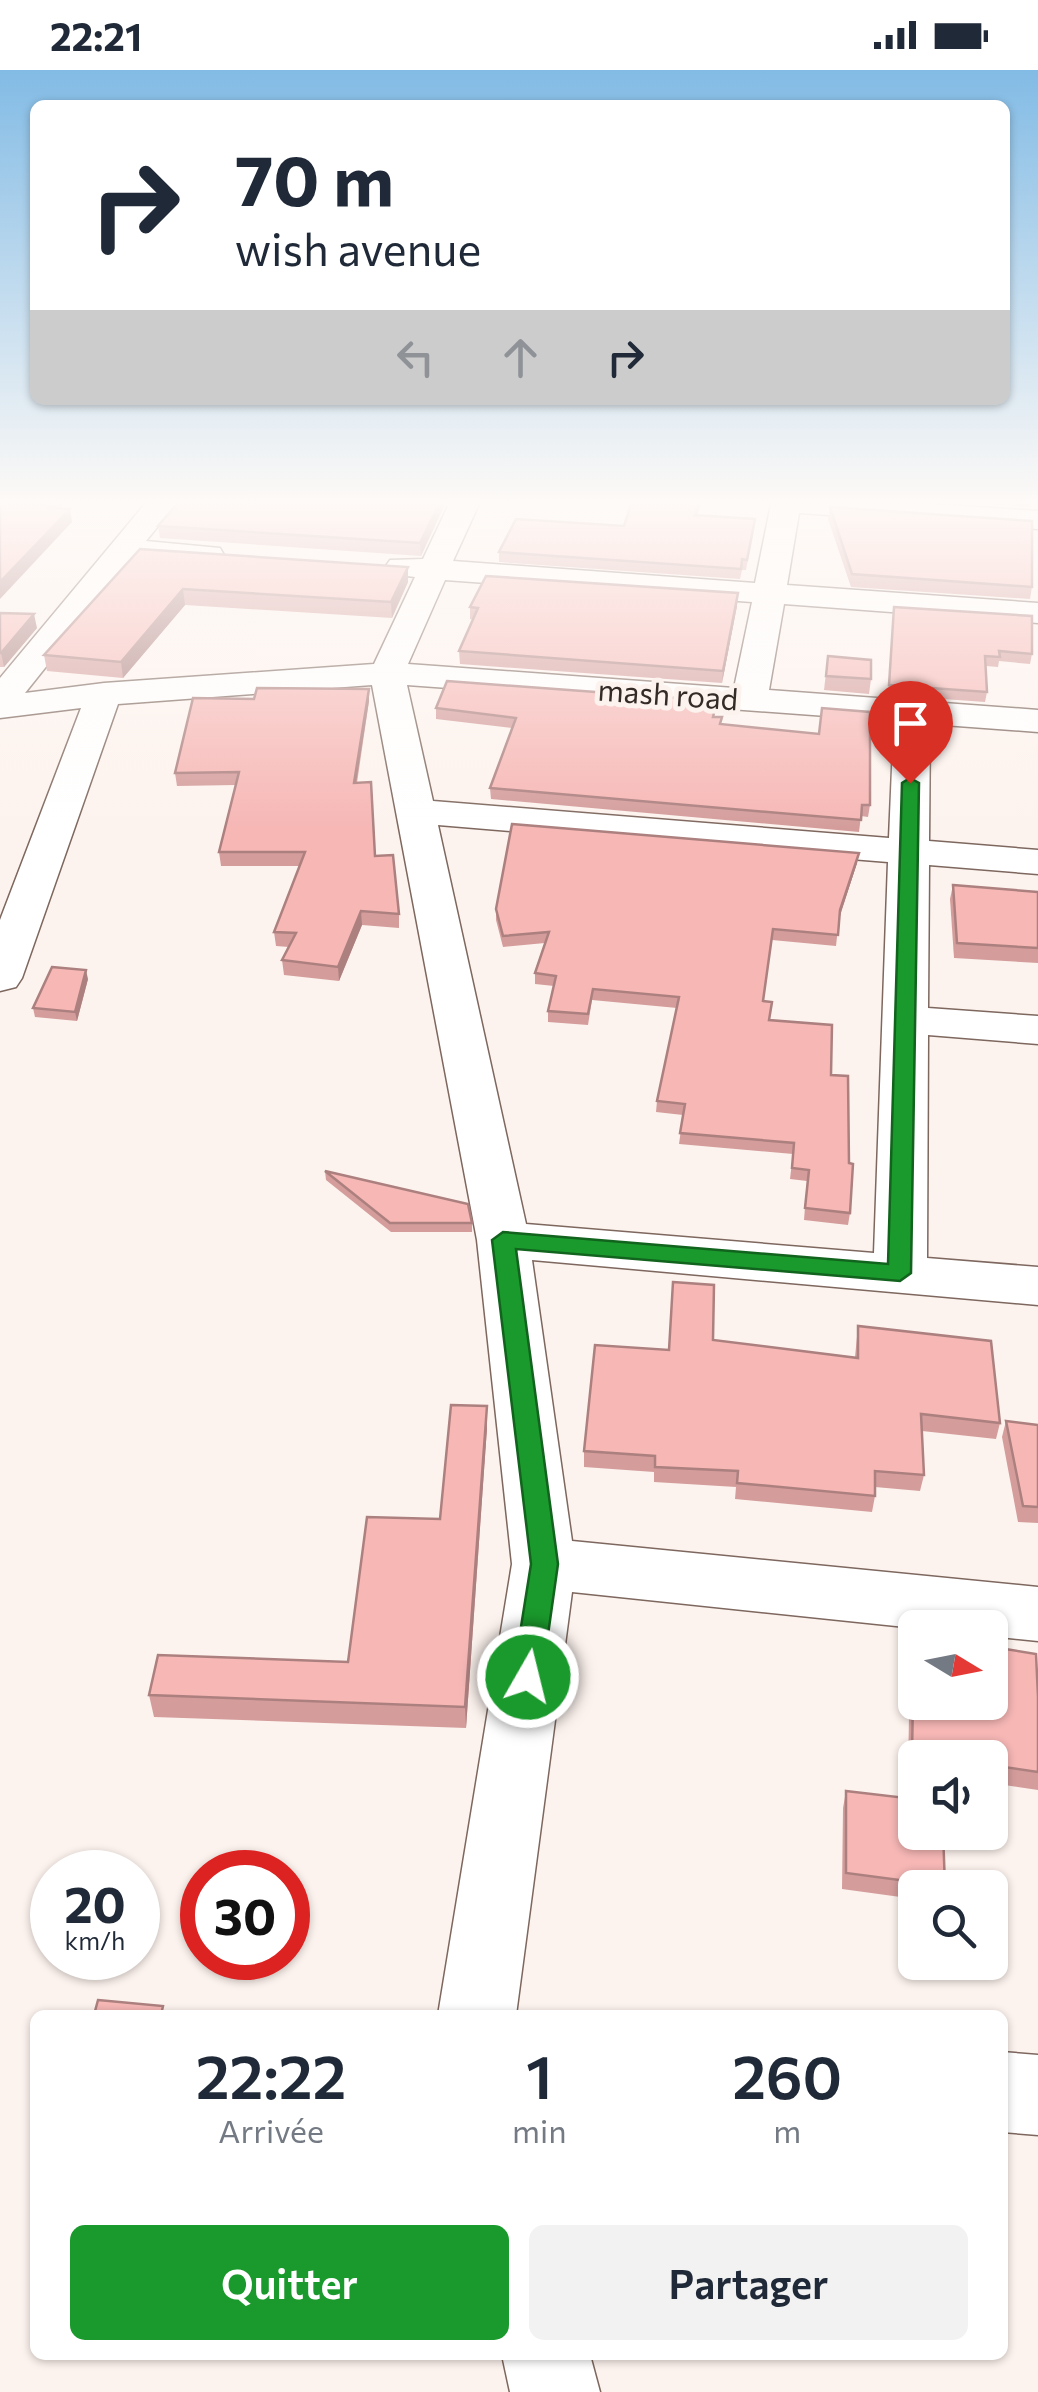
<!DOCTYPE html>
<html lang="fr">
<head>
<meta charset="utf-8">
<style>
	body { margin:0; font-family:Commissioner,sans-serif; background:#f2f2f3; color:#1f2937; height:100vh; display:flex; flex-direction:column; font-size:38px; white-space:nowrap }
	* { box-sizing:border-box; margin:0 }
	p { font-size:32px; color:#747a83 }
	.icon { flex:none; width:55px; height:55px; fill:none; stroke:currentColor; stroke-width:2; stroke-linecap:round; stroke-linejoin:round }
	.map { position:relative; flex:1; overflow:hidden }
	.side { position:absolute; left:30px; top:1940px; width:978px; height:350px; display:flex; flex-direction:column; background:#fff; border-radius:15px; box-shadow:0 2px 8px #0004 }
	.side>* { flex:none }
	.hud { position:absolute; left:30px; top:30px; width:980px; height:305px; border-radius:15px; box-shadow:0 2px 8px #0004; background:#fff; color:#1f2937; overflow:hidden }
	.needle { width:65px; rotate:100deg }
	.controls { position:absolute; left:898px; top:1540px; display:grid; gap:20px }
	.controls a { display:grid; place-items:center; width:110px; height:110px; border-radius:15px; background:#fff; box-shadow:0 2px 8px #0004; font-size:50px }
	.speed { position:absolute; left:30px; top:1780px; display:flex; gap:20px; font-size:50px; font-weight:700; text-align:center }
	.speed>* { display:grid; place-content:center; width:130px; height:130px; border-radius:50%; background:#fff; box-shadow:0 2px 8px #0004; line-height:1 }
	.speed small { font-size:25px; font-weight:400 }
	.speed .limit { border:15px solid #d22; background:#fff; color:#111 }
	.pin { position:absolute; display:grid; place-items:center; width:85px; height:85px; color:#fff; margin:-102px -42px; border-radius:50% 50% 50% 0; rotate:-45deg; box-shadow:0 0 10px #0007 }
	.pin .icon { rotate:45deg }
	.me { position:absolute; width:110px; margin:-55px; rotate:8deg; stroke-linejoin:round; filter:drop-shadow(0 0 8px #0008) }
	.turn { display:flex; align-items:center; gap:35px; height:210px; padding:0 40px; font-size:45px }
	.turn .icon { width:130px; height:130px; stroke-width:2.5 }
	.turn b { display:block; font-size:70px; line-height:85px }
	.lanes { display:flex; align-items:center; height:95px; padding:0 40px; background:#0003; justify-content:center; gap:50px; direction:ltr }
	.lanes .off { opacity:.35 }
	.eta { display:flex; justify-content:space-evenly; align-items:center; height:170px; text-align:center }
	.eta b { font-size:60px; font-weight:600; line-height:70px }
	.action { display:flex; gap:20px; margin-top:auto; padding:20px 40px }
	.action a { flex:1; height:115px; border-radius:15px; background:#1a992c; color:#fff; font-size:40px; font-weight:600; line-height:115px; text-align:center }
	.action a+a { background:#f2f2f3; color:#1f2937 }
	.status { display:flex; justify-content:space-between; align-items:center; height:70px; padding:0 50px; background:#fff; direction:ltr }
	.status svg { height:28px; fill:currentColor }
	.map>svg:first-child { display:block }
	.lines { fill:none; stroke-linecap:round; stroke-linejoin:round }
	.street-casing { stroke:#7d675e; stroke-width:3 }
	.street { fill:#fff; fill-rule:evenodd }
	.wall { fill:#d49d9c }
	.shaded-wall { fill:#ac807f }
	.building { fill:#f6b7b5; stroke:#ac807f; stroke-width:2.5 }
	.route { fill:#1a992c; stroke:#11631d; stroke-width:2.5 }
	.labels { text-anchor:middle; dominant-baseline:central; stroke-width:10; stroke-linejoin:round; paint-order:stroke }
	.far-street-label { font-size:30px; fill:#342a26; stroke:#fdf3ee }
</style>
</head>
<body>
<div class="status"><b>22:21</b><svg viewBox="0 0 49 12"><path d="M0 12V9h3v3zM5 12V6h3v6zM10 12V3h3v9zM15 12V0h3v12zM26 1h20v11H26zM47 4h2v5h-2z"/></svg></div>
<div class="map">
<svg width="1038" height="2322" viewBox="0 0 1038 2322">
	<rect width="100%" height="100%" fill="#fdf3ee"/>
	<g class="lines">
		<g class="street-casing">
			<g id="street">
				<path d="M 145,434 L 176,434 L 146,471 L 220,478 L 224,485 L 220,492 L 209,494 L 132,489 L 25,623 L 104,613 L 374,594 L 415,507 L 390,504 L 385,497 L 390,490 L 423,489 L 449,434 L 479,434 L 453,491 L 755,513 L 771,434 L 932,434 L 1038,441 L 1038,459 L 799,443 L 787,515 L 1038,533 L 1038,553 L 784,534 L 769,620 L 1038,640 L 1038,662 L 930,654 L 929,771 L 1038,780 L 1038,804 L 929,795 L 928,938 L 1038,946 L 1038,974 L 928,965 L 927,1188 L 1038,1197 L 1038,1235 L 532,1190 L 572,1471 L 1038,1517 L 1038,1571 L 990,1566 L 990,1558 L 915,1558 L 572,1522 L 516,1945 L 438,1945 L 512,1494 L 477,1170 L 372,615 L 118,634 L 22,908 L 16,917 L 0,921 L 0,850 L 81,638 L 0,648 L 0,608 ZM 445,510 L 752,532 L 734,618 L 408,594 ZM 407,615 L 894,651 L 889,768 L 433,731 ZM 438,755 L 888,792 L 874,1183 L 526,1154 Z"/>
				<polygon points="1002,1982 1038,1985 1038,2065 1002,2062"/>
				<polygon points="502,2285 590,2285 600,2322 510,2322"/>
			</g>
		</g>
		<use href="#street" class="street"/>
	</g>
	<g class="wall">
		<polygon points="177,434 445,434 421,486 160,468 158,456"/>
		<polygon points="631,434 701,434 698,445 754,459 746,500 742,500 740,509 499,492 499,482 624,456"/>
		<polygon points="992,434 1030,434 1030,437"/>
		<polygon points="830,437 1032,517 1030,529 851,517 828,449"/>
		<polygon points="140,479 408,512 392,548 185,535 123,608 47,601 44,585"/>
		<polygon points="737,536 722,613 460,594 459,581 473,550 470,549 470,537"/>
		<polygon points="894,537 1032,584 1030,594 999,591 998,597 986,596 987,622 985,632 888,625"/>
		<polygon points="0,543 37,558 4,597 0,597"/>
		<polygon points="828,586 871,609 869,624 824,620"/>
		<polygon points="369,619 369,631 357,713 375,786 399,844 399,858 362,855 339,911 284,905 282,890 289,877 276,876 274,862 300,796 221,796 219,782 236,715 177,716 175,703 254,629"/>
		<polygon points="436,638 715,647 721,654 870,735 868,747 861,746 859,762 491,729 490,718 512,658 436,649"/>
		<polygon points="857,793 839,849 836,876 772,870 763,931 770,950 831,1005 850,1143 848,1155 804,1150 807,1111 790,1109 793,1084 679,1074 683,1045 656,1042 657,1031 677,938 592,930 588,955 548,952 548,941 554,916 535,914 535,903 545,873 503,877 496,850 496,839"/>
		<polygon points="953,815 1038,822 1038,893 954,888 950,829"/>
		<polygon points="88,909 77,951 35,947 33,938"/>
		<polygon points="325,1101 472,1153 472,1162 391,1162 326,1110"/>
		<polygon points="858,1256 1000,1353 996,1369 922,1361 924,1405 920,1421 875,1417 875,1426 872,1442 735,1429 736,1417 654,1412 654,1402 584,1397 584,1381 669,1280 713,1270 855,1287"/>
		<polygon points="487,1336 487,1358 466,1658 154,1647 149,1625 348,1592 440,1449"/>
		<polygon points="1006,1351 1038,1355 1038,1453 1018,1452 1002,1367"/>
		<polygon points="914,1577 996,1588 999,1578 1038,1627 1038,1720 990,1713 990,1688 915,1688 915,1702 908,1700 910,1594"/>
		<polygon points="846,1721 945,1816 945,1818 915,1818 915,1829 842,1819 843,1738"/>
	</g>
	<g class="shaded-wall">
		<polygon points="51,434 64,434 51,450 48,438"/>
		<polygon points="439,434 445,434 421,486 420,473"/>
		<polygon points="70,439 72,452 0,529 0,512"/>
		<polygon points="408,497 408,512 392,548 391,532"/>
		<polygon points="183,519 185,535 123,608 121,592"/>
		<polygon points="738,523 737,536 722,613 723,601"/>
		<polygon points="34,544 37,558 4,597 1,583"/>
		<polygon points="369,619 369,631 354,726 354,713"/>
		<polygon points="859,783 857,793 838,851 840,840"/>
		<polygon points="361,841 362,855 339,911 338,897"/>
		<polygon points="86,900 88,909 77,951 75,942"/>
		<polygon points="487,1336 487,1358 466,1658 465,1637"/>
	</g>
	<g class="building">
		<polygon points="0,434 51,434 48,438 70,439 0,512"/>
		<polygon points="177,434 439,434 420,473 158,456"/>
		<polygon points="631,434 699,434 695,445 755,449 747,490 742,489 741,499 499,482 516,449 624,456"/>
		<polygon points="830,437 1032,451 1032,517 852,504"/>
		<polygon points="140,479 408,497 391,532 183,519 121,592 44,585"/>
		<polygon points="486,506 738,523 723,601 459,581 478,538 470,537"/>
		<polygon points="894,537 1032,546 1032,584 999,581 1000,587 985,586 987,622 889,615"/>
		<polygon points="0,543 34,544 1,583 0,583"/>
		<polygon points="828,586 871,590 871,609 826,606"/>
		<polygon points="447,611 717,631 713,647 722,647 720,654 819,664 822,638 870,642 870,735 862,735 861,750 490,718 516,648 436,638"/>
		<polygon points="257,618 369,619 354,713 371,712 375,786 393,785 399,844 361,841 338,897 282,890 296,863 274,862 305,782 219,782 239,702 175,703 193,628 254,629"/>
		<polygon points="512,754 859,783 840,840 838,865 773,859 763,931 772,932 769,950 832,955 831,1005 848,1006 849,1093 853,1094 850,1143 805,1138 809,1100 792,1098 794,1073 680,1063 685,1034 657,1031 679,927 593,919 588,944 548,941 556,906 535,903 549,862 503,866 496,839"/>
		<polygon points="953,815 1038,822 1038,878 957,873"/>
		<polygon points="52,897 86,900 75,942 33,938"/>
		<polygon points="325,1101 468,1134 472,1153 390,1153"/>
		<polygon points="673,1212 714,1215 713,1270 858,1288 858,1256 991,1271 1000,1353 921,1344 924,1405 875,1401 875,1426 737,1413 738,1401 655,1397 655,1386 584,1381 595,1275 669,1280"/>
		<polygon points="451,1335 487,1336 465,1637 149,1625 158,1585 348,1592 367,1447 440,1449"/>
		<polygon points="1006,1351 1038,1355 1038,1437 1023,1436"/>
		<polygon points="914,1577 915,1632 990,1632 990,1587 999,1589 999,1578 1036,1584 1038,1627 1038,1702 990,1695 990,1688 939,1688 912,1683"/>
		<polygon points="846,1721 915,1729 915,1762 943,1762 945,1816 846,1803"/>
		<polygon points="98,1930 163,1936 161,1945 94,1945"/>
	</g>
	<linearGradient id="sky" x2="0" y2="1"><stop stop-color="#82bbe5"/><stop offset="0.57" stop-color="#fefaf7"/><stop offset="1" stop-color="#fefaf7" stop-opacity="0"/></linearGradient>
	<rect width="1038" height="759" fill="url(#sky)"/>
	<polygon class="route" points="910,708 919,713 911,1203 900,1211 516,1179 558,1494 542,1607 538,1615 528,1619 517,1615 513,1607 531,1494 492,1170 503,1162 888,1194 902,713"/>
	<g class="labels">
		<g class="far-street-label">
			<text transform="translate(668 623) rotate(4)">mash road</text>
		</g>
	</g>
</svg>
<div class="controls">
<a><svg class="needle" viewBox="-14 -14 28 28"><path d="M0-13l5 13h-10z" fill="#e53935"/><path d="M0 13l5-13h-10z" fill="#747a83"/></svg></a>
<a><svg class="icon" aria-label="sound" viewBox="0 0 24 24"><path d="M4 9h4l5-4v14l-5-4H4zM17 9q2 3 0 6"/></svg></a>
<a><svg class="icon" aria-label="search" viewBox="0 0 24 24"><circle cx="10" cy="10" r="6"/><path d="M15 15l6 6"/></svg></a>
</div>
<div class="speed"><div>20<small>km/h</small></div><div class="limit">30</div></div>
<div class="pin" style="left:910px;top:713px;background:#d93025"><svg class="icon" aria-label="arrive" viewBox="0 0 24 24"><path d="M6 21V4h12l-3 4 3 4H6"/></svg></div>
<svg class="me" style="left:528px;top:1607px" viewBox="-20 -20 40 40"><circle r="17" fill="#1a992c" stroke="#fff" stroke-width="3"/><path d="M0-11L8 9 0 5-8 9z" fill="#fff"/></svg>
<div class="hud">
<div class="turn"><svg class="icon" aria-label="right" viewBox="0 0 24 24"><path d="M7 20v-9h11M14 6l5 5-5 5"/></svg><div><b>70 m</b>wish avenue</div></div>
<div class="lanes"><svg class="icon off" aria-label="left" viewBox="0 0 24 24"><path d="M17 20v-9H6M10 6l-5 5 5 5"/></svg><svg class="icon off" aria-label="ahead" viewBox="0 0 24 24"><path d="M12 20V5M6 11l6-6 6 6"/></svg><svg class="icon" aria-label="right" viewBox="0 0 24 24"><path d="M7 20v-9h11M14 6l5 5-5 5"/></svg></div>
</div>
<section class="side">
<div class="eta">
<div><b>22:22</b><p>Arrivée</p></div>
<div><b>1</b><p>min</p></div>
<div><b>260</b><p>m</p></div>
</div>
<div class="action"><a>Quitter</a><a>Partager</a></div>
</section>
</div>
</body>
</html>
